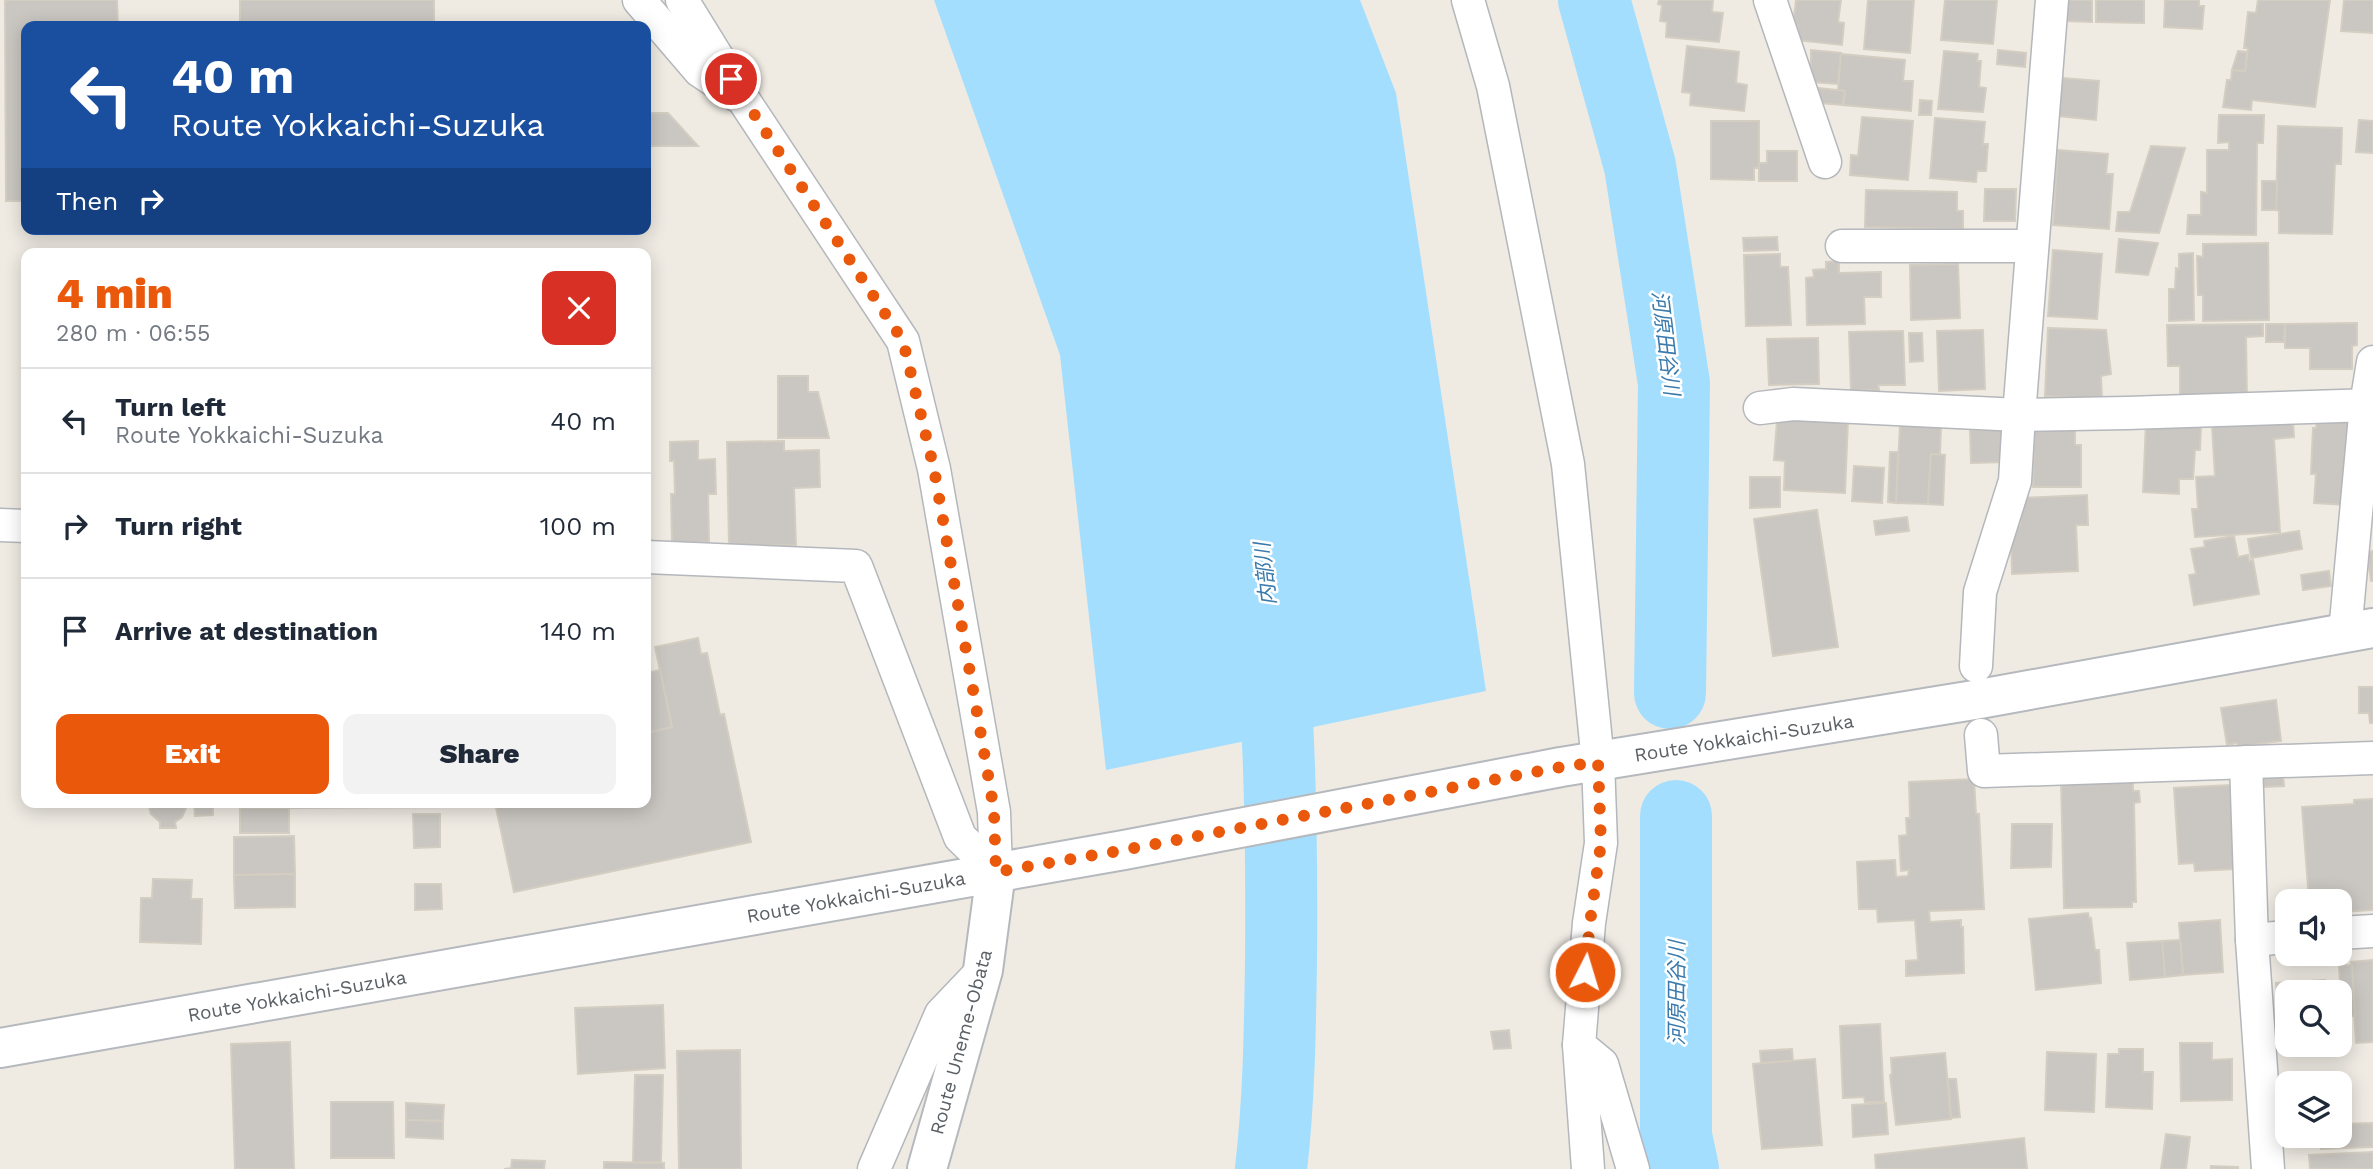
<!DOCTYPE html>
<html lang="en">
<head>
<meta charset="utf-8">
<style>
	body { margin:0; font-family:"Work Sans","Noto Sans JP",sans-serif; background:#f2f2f3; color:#1f2937; height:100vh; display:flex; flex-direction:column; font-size:26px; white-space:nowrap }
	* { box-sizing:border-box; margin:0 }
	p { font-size:23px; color:#747a83 }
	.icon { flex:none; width:38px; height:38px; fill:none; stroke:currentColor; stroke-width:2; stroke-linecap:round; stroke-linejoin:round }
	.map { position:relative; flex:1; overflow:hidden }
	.sheet { position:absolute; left:21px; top:248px; width:630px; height:560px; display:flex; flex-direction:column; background:#fff; border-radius:14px; box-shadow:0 4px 18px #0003 }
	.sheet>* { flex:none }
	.banner { position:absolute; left:21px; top:21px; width:630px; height:214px; border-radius:14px; box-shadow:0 4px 18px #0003; background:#1a4fa0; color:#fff; overflow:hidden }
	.tools { position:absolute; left:2275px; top:889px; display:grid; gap:14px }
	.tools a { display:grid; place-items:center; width:77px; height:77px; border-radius:14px; background:#fff; box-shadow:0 4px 18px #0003; font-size:35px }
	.pin { position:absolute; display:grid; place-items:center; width:60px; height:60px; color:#fff; margin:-30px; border:4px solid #fff; border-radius:50%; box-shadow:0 2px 7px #0007 }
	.me { position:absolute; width:77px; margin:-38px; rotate:5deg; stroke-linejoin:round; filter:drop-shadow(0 0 5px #0008) }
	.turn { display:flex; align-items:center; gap:24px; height:147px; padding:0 35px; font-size:32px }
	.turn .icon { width:91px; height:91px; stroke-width:2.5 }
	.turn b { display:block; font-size:49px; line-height:60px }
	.then { display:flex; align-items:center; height:66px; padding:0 35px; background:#0003; gap:14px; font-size:26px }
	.round { display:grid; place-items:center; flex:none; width:74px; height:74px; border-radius:14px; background:#f2f2f3 }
	.overview { display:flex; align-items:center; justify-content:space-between; height:119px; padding:0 35px }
	h1 { font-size:42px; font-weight:800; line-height:52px; color:#ea580c }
	.button { display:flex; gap:14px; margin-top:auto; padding:14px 35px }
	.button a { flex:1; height:80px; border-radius:14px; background:#ea580c; color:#fff; font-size:28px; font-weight:800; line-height:80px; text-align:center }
	.button a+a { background:#f2f2f3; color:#1f2937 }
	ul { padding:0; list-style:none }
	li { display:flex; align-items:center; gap:21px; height:105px; padding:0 35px; border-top:2px solid #e0e1e3 }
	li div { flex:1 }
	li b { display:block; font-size:26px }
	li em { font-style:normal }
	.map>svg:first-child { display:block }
	.water { fill:#a3deff }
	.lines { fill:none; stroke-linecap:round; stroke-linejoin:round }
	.river { stroke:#a3deff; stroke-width:72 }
	.building { fill:#cac6c1; stroke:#d4cdc1; stroke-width:2 }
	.street-casing { stroke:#b4b7bb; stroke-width:35 }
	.secondary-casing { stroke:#b5b9be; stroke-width:42 }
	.street { stroke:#fff; stroke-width:32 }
	.secondary { stroke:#fff; stroke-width:38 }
	.route { stroke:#ea580c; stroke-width:12; stroke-dasharray:0 21.6 }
	.labels { text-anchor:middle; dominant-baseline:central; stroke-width:5; stroke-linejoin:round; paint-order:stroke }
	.street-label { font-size:19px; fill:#5b6065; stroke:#fff }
	.water-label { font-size:21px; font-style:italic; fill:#3a7aac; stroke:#fff }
</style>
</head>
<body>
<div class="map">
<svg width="2373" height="1169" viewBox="0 0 2373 1169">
	<rect width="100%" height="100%" fill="#efebe3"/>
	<polygon class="water" points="934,0 1360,0 1396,93 1486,691 1106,770 1060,355"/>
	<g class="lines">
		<g class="river">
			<polyline points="1594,0 1640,166 1674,383 1670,693"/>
			<path d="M 1271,635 C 1281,743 1282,853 1281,961 C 1280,1030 1279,1100 1271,1169"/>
			<polyline points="1676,816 1676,1136 1683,1169"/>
		</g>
	</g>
	<g class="building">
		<polygon points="5,0 117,0 118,26 26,26 26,201 6,201"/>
		<rect x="240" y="0" width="194" height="26"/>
		<polygon points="1659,0 1713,0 1712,12 1723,13 1719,42 1666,37 1667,22 1660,21 1662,5 1658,4"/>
		<polygon points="1796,0 1841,0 1838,22 1844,23 1842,45 1797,40 1798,26 1793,25"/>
		<polygon points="1868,0 1914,0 1910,53 1864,49"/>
		<polygon points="1945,0 1997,0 1993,44 1941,40"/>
		<polygon points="2067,0 2092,0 2092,22 2066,21"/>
		<polygon points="2096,0 2144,0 2144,23 2096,22"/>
		<polygon points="2165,0 2199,0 2199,6 2204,6 2202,29 2164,27"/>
		<polygon points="2258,0 2330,0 2315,107 2252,100 2251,110 2223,107 2227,80 2231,80 2232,70 2245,71 2248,48 2244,48 2248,12 2256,13"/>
		<polygon points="2344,0 2373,0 2373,33 2341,31"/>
		<polygon points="1687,46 1739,52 1736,83 1747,85 1744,111 1690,105 1691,93 1682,92"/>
		<polygon points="1811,50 1841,53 1838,84 1811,82"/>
		<polygon points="1998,50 2026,53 2025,67 1997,64"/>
		<polygon points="1944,51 1978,54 1977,61 1981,61 1979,87 1986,88 1983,112 1938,109"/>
		<polygon points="2238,51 2247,52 2245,71 2232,70"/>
		<polygon points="1841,54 1905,60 1903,81 1913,81 1911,111 1843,105 1845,91 1838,90"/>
		<polygon points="2062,78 2099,81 2096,120 2058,116"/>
		<polygon points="1818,88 1845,91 1843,105 1819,103"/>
		<polygon points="1920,100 1932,101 1931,115 1919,115"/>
		<polygon points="646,113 668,113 698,146 646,146"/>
		<polygon points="2219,115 2264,115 2263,143 2257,143 2256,235 2187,234 2188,215 2201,215 2201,192 2207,193 2207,150 2229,150 2229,142 2218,143"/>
		<polygon points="1862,117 1913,121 1908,180 1850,175 1851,155 1858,156"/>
		<polygon points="1935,118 1985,122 1983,144 1988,144 1986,171 1977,171 1976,182 1930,178"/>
		<polygon points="2359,120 2373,121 2373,153 2356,152"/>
		<polygon points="1711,121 1759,121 1759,168 1754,168 1754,180 1711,179"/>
		<polygon points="2278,126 2342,128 2341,164 2335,164 2332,234 2279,233 2279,211 2276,210"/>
		<polygon points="2151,146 2185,148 2159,233 2116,231 2118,212 2130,212"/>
		<polygon points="2058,150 2108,154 2106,174 2113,174 2109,229 2053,225"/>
		<polygon points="1767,151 1797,151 1797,181 1759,181 1759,163 1767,163"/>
		<polygon points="2262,181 2277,181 2276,210 2262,210"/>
		<polygon points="1985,189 2016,189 2015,221 1984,221"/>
		<polygon points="1866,190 1957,192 1957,211 1963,211 1963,229 1865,227"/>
		<polygon points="241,229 352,229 241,230"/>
		<polygon points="1777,237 1778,250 1744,251 1743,238"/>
		<polygon points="2119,239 2158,243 2148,275 2116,272"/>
		<polygon points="2268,243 2269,320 2203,321 2203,295 2198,295 2197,256 2203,257 2203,244"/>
		<polygon points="403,249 403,254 336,254 336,250"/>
		<polygon points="2053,250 2102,254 2097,319 2048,316"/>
		<polygon points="2193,253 2194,320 2169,321 2169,289 2175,289 2176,268 2179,269 2179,254"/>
		<polygon points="1780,254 1780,267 1788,267 1791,325 1746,326 1744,255"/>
		<polygon points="1839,261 1839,273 1881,272 1881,297 1864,297 1865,324 1807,325 1806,278 1814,277 1813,270 1826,269 1826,262"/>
		<polygon points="1958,264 1960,318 1911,320 1910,265"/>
		<polygon points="2357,323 2357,345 2352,346 2352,369 2310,369 2310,348 2285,348 2285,324"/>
		<polygon points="2263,324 2263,336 2246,337 2247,400 2180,401 2180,366 2168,366 2167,325"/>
		<polygon points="2266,324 2285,324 2284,342 2266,342"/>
		<polygon points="2048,328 2106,330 2111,374 2101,376 2102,398 2045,396"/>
		<polygon points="1983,330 1985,389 1939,391 1937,331"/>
		<polygon points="1903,331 1905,385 1878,385 1879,390 1851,391 1849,332"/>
		<polygon points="1909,333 1922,333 1923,361 1910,362"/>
		<polygon points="1818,338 1819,384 1769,385 1767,339"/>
		<polygon points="778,376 808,376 808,392 818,392 829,438 778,438"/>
		<polygon points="1787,417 1848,420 1845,493 1784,490 1785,461 1774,460 1777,421 1787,421"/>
		<polygon points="2317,418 2351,419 2346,505 2314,503 2316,474 2311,474 2313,428 2316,428"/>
		<polygon points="2293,421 2294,437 2274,439 2280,532 2195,537 2192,509 2198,509 2196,477 2215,476 2212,426"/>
		<polygon points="2146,422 2201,425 2200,450 2195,450 2193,479 2179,479 2179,494 2143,492"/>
		<polygon points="1900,425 1941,427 1940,454 1931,454 1928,504 1896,503"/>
		<polygon points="1970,430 2005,430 2006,462 1971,463"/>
		<polygon points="2034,430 2075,430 2075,445 2081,445 2081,487 2033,487"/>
		<polygon points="698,441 698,460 715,459 716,494 708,494 709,542 672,543 671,494 675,494 674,461 670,461 670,442"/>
		<polygon points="784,441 784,451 819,450 820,487 794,488 796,545 729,546 727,442"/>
		<polygon points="1890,452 1898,452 1896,503 1888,502"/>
		<polygon points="1931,454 1945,455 1943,505 1928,504"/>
		<polygon points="1854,466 1884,468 1882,503 1852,501"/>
		<polygon points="1750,477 1780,477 1780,507 1750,508"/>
		<polygon points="2087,495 2088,525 2076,525 2078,571 2012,574 2011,526 2020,526 2020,498"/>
		<polygon points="1817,510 1838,647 1773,656 1754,519"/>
		<polygon points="1907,517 1909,531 1876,535 1874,521"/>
		<polygon points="2299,531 2302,549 2251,558 2248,539"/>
		<polygon points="2234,536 2238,557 2248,555 2249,561 2253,560 2259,594 2194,605 2189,575 2196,574 2191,549 2205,547 2204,541"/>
		<polygon points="2373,551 2373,581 2371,581 2367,552"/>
		<polygon points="2329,571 2331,586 2303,590 2301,575"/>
		<polygon points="698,638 701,654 707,653 720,715 724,714 751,842 514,892 495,803 646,803 646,733 672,727 655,647"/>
		<polygon points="660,670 672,727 646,733 646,673"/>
		<polygon points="2359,687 2373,687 2373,723 2370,723 2369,713 2359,713"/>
		<polygon points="2276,700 2281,741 2238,747 2237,743 2227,745 2221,708"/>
		<polygon points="2283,774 2284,786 2263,787 2264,809 2258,810 2256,775"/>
		<polygon points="2133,778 2133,791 2139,791 2140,802 2134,803 2136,902 2132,902 2132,907 2064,908 2061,780"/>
		<polygon points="1974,779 1976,814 1979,814 1984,909 1929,911 1930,922 1961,920 1961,927 1963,927 1964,973 1906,976 1906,961 1918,960 1915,920 1878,922 1877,909 1859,909 1857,862 1895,860 1896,877 1908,876 1909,870 1901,871 1899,836 1907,835 1906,818 1910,818 1909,782"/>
		<polygon points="2230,785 2234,869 2195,871 2194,863 2179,864 2174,788"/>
		<polygon points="2373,799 2373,910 2340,912 2340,901 2309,901 2302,807 2354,804 2354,800"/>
		<polygon points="148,803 187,803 187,806 182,817 175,822 176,828 160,828 160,822 151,814"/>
		<polygon points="194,803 213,803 213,815 195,816"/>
		<polygon points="240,803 440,803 440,807 240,808"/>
		<rect x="240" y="808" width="49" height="25"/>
		<polygon points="413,814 440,814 440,847 414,848"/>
		<polygon points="2012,824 2052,824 2051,867 2011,868"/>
		<polygon points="294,836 295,874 234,875 234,837"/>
		<polygon points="295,874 295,907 235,908 234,875"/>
		<polygon points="153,879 192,880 191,899 202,899 201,944 140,942 141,898 152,898"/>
		<polygon points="415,884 441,884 442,909 415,910"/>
		<polygon points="2088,913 2089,918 2091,918 2095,950 2099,950 2101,983 2036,990 2029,919"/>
		<polygon points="2220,920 2223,972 2183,975 2179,923"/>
		<polygon points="2180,940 2183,975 2165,977 2162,941"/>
		<polygon points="2162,941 2165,977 2130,980 2127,943"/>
		<polygon points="2373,960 2373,1042 2356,1043 2351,962"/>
		<polygon points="2352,965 2355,1016 2342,1016 2339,966"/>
		<polygon points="2325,980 2326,992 2287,992 2287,1044 2281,1044 2276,983"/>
		<polygon points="663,1005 665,1068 578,1074 575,1008"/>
		<polygon points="1880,1024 1884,1102 1865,1102 1864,1097 1843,1098 1840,1026"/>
		<polygon points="1509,1030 1511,1048 1494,1049 1491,1032"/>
		<polygon points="290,1042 294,1169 235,1169 231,1044"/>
		<polygon points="2180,1043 2212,1043 2212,1060 2232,1059 2232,1100 2181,1101"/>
		<polygon points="1792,1049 1793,1061 1761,1063 1760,1051"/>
		<polygon points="2119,1049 2143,1049 2143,1072 2153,1072 2152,1109 2106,1107 2108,1054 2119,1054"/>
		<polygon points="740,1050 741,1169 679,1169 677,1051"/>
		<polygon points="2047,1052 2096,1054 2094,1112 2045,1110"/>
		<polygon points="1945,1053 1951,1119 1896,1125 1890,1075 1892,1074 1891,1058"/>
		<polygon points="1815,1059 1822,1145 1762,1149 1753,1064"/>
		<polygon points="635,1075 663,1075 661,1162 633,1163"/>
		<polygon points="1948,1079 1956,1079 1960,1117 1951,1118"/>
		<polygon points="331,1102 393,1102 394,1158 331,1158"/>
		<polygon points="406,1103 444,1105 443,1121 406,1120"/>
		<polygon points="1886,1103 1888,1134 1853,1137 1852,1105"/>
		<polygon points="406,1120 443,1121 443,1139 406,1137"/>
		<polygon points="2373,1123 2373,1147 2321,1149 2321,1136 2340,1136 2340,1124"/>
		<polygon points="2166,1134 2190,1137 2186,1169 2161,1169"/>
		<polygon points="2024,1138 2027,1169 1876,1169 1875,1155"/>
		<polygon points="2373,1152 2373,1169 2310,1169 2309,1155"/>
		<polygon points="512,1160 545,1161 544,1169 504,1169 511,1168"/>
		<polygon points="604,1162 664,1163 664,1169 604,1169"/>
		<polygon points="2211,1166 2238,1167 2238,1169 2211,1169"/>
	</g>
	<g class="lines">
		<g class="street-casing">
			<g id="street">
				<polyline points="639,0 700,71 736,95"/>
				<polyline points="682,0 743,99 903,341 934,469 994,812 996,872"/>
				<polyline points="1468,0 1493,86 1568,464 1598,762 1601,843 1589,923 1579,1045 1588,1169"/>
				<polyline points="1770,0 1825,162"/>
				<polyline points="1842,246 2032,246"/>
				<polyline points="1760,408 1793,404 2019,415 2127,413 2373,405"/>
				<polyline points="0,525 26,526"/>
				<polyline points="646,557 856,566 960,837 996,872"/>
				<polyline points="2345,633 2366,405 2373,362"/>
				<polyline points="1976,666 1980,592 2015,481 2019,415 2052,0"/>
				<polyline points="1981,735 1984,771 2373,758"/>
				<polyline points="2246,762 2252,940 2268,1169"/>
				<polyline points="2340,933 2373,931"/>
				<polyline points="2252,940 2287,937"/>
				<polyline points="1579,1045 1602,1064 1633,1169"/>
				<polyline points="874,1169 941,1014 983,970"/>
			</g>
		</g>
		<g class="secondary-casing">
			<g id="secondary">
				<polyline points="0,1048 1124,850 1561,767 1974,700 2373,628"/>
				<polyline points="927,1169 983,970 996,872"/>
			</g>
		</g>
		<use href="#street" class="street"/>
		<use href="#secondary" class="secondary"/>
	</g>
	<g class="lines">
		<polyline class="route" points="731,79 903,341 934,469 990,786 994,812 996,872 1124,850 1561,767 1598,762 1601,843 1590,923 1585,972"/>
	</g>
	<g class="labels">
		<g class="street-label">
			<text transform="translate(1744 738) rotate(-9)">Route Yokkaichi-Suzuka</text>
			<text transform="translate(856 897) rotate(-10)">Route Yokkaichi-Suzuka</text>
			<text transform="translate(297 996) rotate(-10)">Route Yokkaichi-Suzuka</text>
			<text transform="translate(961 1042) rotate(-75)">Route Uneme-Obata</text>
		</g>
		<g class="water-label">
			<text transform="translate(1666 343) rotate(83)">河原田谷川</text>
			<text transform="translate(1265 574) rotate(-96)">内部川</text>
			<text transform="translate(1676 993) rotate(-90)">河原田谷川</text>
		</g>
	</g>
</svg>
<div class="tools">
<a><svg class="icon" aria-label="sound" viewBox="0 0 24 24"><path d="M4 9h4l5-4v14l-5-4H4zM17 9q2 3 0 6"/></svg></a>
<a><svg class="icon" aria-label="search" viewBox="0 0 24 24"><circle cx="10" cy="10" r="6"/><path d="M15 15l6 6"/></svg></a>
<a><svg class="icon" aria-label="layers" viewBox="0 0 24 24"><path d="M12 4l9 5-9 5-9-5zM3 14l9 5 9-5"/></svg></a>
</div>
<div class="pin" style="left:731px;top:79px;background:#d93025"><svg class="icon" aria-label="arrive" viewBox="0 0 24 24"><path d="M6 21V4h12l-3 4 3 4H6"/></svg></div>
<svg class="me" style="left:1585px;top:972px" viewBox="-20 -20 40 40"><circle r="17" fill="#ea580c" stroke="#fff" stroke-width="3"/><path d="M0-11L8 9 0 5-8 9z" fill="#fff"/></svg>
<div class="banner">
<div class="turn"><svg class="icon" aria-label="left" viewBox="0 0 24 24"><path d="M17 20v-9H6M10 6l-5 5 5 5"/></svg><div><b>40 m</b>Route Yokkaichi-Suzuka</div></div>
<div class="then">Then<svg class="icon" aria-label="right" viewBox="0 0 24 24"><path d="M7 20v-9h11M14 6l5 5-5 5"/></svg></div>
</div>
<section class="sheet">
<div class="overview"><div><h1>4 min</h1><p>280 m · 06:55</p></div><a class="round" style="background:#d93025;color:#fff"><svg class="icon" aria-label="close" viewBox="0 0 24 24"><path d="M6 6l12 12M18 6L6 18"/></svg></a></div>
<ul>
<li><svg class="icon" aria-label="left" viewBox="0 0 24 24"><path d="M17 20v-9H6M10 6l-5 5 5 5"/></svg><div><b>Turn left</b><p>Route Yokkaichi-Suzuka</p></div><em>40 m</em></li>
<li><svg class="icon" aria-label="right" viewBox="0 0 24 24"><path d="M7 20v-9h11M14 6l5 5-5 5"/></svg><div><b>Turn right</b></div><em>100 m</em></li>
<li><svg class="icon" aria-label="arrive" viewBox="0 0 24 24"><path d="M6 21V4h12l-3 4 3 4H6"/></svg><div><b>Arrive at destination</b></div><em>140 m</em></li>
</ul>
<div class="button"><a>Exit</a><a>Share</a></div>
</section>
</div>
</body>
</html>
